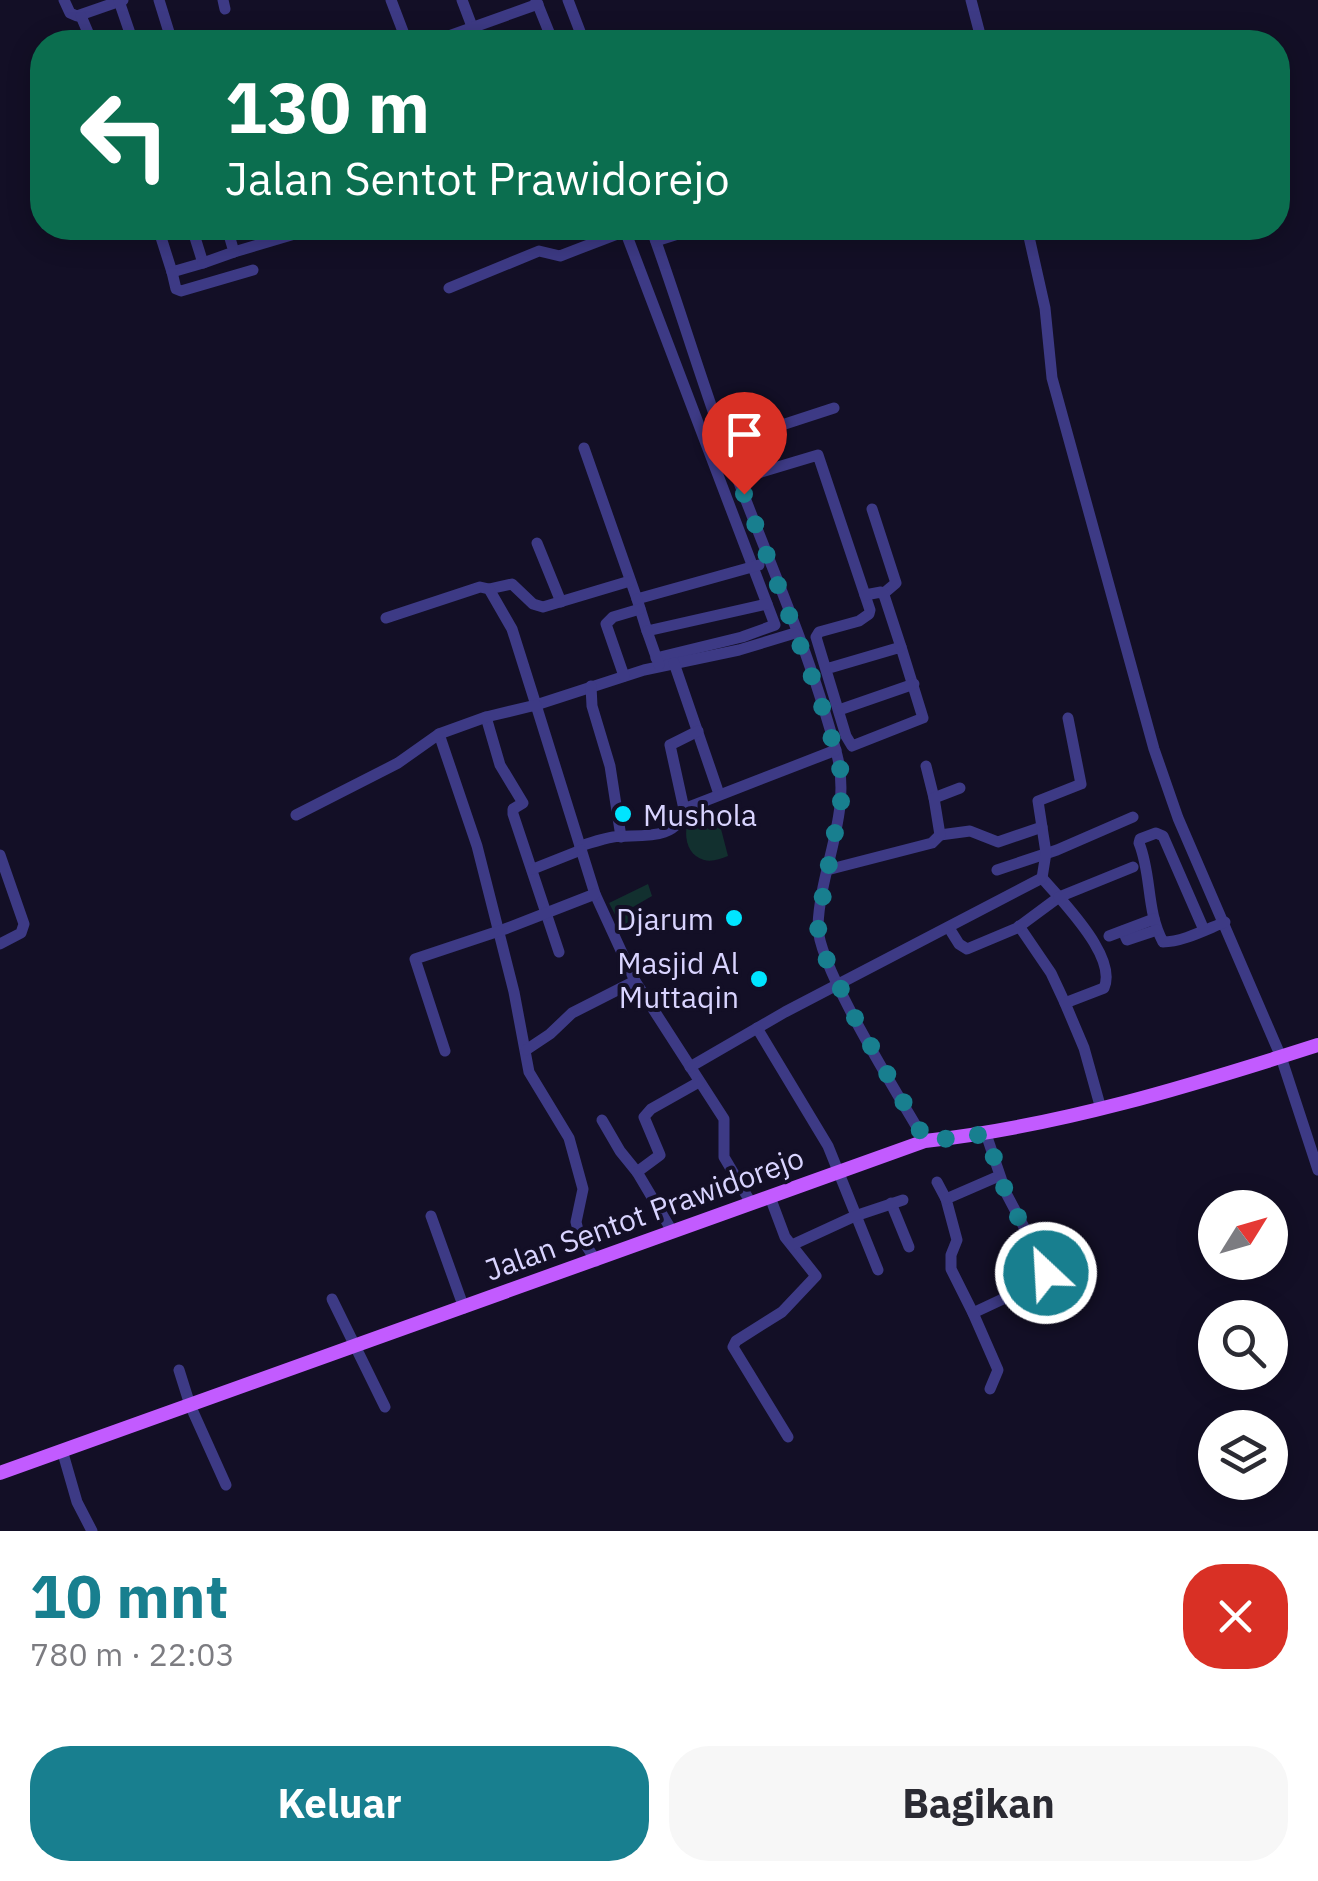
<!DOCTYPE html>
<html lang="id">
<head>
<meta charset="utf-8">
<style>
	body { margin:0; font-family:"IBM Plex Sans",sans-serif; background:#f7f7f7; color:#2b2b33; height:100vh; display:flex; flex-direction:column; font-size:38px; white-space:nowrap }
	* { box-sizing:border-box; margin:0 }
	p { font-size:32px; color:#7c7c81 }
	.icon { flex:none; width:55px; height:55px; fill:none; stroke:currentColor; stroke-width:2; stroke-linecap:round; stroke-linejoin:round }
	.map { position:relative; height:1531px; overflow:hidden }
	.sheet { display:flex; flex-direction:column; background:#fff; flex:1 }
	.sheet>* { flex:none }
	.top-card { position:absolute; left:30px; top:30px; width:1260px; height:210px; border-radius:40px; box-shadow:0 5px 25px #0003; background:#0b6e4f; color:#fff; overflow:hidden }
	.needle { width:65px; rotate:53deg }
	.tools { position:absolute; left:1198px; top:1190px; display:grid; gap:20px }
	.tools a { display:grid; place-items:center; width:90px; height:90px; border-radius:50%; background:#fff; box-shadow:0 5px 25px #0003; font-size:50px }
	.pin { position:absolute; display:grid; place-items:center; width:85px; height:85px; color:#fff; margin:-102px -42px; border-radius:50% 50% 50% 0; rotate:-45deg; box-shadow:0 0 10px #0007 }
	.pin .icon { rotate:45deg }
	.me { position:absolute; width:110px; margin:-55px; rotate:335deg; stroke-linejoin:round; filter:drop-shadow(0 0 8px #0008) }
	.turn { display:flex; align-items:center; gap:35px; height:210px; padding:0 30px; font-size:45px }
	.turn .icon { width:130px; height:130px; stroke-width:2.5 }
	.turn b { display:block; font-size:70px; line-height:85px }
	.round { display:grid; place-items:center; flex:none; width:105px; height:105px; border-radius:40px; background:#f7f7f7 }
	.headline { display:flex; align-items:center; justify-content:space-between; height:170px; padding:0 30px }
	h1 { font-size:60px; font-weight:800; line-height:75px; color:#187f8f }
	.primary-button { display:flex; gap:20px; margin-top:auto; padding:20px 30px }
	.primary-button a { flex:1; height:115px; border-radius:40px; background:#187f8f; color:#fff; font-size:40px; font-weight:800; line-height:115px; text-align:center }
	.primary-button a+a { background:#f7f7f7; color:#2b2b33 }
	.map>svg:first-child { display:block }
	.green { fill:#12302f }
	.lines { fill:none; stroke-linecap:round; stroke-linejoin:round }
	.minor { stroke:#3d3a85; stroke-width:11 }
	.major { stroke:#c25bff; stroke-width:14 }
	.route { stroke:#187f8f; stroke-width:18; stroke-dasharray:0 32.4 }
	.poi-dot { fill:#00e5ff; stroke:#130f26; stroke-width:4 }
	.labels { text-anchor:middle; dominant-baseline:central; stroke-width:8; stroke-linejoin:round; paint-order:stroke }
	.poi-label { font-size:30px; fill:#d9d4ff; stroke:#130f26; text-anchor:end }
	.street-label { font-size:30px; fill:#d9d4ff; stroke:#130f26 }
</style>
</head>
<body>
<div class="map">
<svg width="1318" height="1531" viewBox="0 0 1318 1531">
	<rect width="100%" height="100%" fill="#130f26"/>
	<g class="green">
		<path d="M 699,803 L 721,829 L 728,856 C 720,859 712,862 704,860 C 679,853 683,816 699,803 Z"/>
		<polygon points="648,884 652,896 633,907 629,922 621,926 609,903"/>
	</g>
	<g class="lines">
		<g class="minor">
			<polyline points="64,0 70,13 77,16 123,0"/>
			<polyline points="159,0 172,42"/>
			<polyline points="223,0 225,9"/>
			<polyline points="391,0 407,42"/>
			<polyline points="462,0 473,29"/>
			<polyline points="536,0 553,42"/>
			<polyline points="568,0 584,42"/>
			<polyline points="971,0 982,42"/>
			<polyline points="119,1 133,42"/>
			<polyline points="81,16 92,42"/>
			<polyline points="432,42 538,4"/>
			<polyline points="158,228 172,272 203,263 192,228"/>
			<polyline points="624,228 775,625 742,637 656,658"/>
			<path d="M 651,228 C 677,299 698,371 724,442 C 761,546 810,648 837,755 C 852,813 820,868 818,926 C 817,966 902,1101 925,1141"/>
			<polyline points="1027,228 1045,308 1052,378 1154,749 1178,818 1281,1057 1318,1170"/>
			<polyline points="656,241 697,228"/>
			<polyline points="234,252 315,228"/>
			<polyline points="203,263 234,252 227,228"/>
			<polyline points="172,272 176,289 181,291 253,270"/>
			<polyline points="449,288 539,251 560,256 625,231"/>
			<polyline points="724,444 834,408"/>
			<polyline points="584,448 637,599 759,565"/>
			<polyline points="738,479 818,455 870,610 869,614 859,621 819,632 816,637 846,736 852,746 923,718 901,647 826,669"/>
			<polyline points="872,509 896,583 883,594"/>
			<polyline points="537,543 561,602"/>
			<polyline points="489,589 512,584 533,604 543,607 630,581"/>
			<polyline points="865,595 881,592 884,595 901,647"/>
			<polyline points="637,599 647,631 767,604"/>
			<polyline points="386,618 480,587 489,589 512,629 536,705 644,670 739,650 795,633"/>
			<polyline points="647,631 659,665"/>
			<polyline points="674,663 719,794"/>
			<polyline points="624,676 606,624 613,617 640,609"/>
			<polyline points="591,686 592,706 610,766 621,837"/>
			<polyline points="839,710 914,684"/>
			<polyline points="486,717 500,765 523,803 513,809 513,814 559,952"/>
			<polyline points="439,734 477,846 514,992 529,1072 569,1138 583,1189 576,1222 579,1234 596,1261"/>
			<polyline points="926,766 934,798"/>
			<polyline points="684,809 670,745 698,731"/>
			<polyline points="296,815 398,763 439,734 486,717 536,705 595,894 635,981 724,1119 724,1157 751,1203"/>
			<polyline points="940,835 970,831 998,842 1042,827"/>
			<path d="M 580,846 C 591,843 601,839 613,837 C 639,834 678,842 684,809 L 836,750"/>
			<polyline points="0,855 24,924 21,933 0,944"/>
			<polyline points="533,869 581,850"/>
			<polyline points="827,870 932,843 940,835 934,798 960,788"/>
			<polyline points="997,870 1057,850 1133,817"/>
			<polyline points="1019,926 1051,973 1065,1003"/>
			<polyline points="949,928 959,944 967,949 1017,928 1059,897 1042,878"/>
			<path d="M 1204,930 L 1163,836 L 1156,833 L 1140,839 L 1139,843 C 1152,875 1146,911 1163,942 C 1182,942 1205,930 1225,922"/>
			<polyline points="1123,931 1127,940 1157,930"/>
			<polyline points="1109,936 1154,919"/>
			<polyline points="757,1028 828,1146 878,1270"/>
			<polyline points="526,1050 550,1034 572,1013 635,981"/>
			<polyline points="445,1051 415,959 505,929 595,894"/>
			<polyline points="690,1067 785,1012 1042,878 1046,853 1038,801 1081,784 1068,718"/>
			<path d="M 1101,1109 L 1084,1048 L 1065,1003 L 1104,988 C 1116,961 1076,917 1059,897 L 1133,867"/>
			<polyline points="602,1120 620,1151 637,1172"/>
			<polyline points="986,1134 1006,1193 1042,1261 1046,1275 1039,1282 973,1313 951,1269 951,1255 957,1240 946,1199 999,1176"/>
			<polyline points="937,1182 946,1199"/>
			<polyline points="770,1197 785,1237 816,1276 782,1312 736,1341 733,1347 788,1437"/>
			<polyline points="891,1203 909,1247"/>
			<polyline points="431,1216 464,1308"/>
			<polyline points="672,1231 637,1172 660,1155 644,1117 651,1109 699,1082"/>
			<polyline points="792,1245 855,1216 903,1200"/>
			<polyline points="332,1299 385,1407"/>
			<polyline points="973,1313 998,1370 990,1389"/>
			<polyline points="179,1370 190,1405 226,1485"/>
			<polyline points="62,1450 77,1502 92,1531"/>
		</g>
		<path class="major" d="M 0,1473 L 925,1141 C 1060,1126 1190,1086 1318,1045"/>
	</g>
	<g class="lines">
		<polyline class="route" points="744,494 818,693 840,766 842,796 819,916 818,933 822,950 856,1020 926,1141 986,1134 1006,1193 1046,1273"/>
	</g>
	<g class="poi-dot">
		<circle cx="623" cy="814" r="10"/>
		<circle cx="734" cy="918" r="10"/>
		<circle cx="759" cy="979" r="10"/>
	</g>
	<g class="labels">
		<g class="poi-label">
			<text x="643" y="814" text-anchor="start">Mushola</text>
			<text x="714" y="918">Djarum</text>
			<text x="739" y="962">Masjid Al<tspan x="739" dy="34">Muttaqin</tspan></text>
		</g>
		<g class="street-label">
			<text transform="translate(644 1213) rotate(-20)">Jalan Sentot Prawidorejo</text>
		</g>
	</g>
</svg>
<div class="tools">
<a><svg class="needle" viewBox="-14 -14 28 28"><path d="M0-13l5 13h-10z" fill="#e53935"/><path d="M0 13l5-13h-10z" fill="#7c7c81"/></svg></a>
<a><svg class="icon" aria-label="search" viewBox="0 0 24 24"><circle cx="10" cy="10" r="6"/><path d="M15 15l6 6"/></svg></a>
<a><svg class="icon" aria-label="layers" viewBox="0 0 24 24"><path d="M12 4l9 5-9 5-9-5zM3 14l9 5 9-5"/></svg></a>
</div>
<div class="pin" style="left:744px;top:494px;background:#d93025"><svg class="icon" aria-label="arrive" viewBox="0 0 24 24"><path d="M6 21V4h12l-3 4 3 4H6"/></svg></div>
<svg class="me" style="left:1046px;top:1273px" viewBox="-20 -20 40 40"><circle r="17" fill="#187f8f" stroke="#fff" stroke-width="3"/><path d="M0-11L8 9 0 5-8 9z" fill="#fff"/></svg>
<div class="top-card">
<div class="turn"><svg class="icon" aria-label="left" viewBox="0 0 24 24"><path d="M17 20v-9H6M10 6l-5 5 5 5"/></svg><div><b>130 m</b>Jalan Sentot Prawidorejo</div></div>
</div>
</div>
<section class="sheet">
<div class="headline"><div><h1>10 mnt</h1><p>780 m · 22:03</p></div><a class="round" style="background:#d93025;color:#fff"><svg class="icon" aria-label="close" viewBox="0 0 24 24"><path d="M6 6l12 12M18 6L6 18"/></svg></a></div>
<div class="primary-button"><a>Keluar</a><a>Bagikan</a></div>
</section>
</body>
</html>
